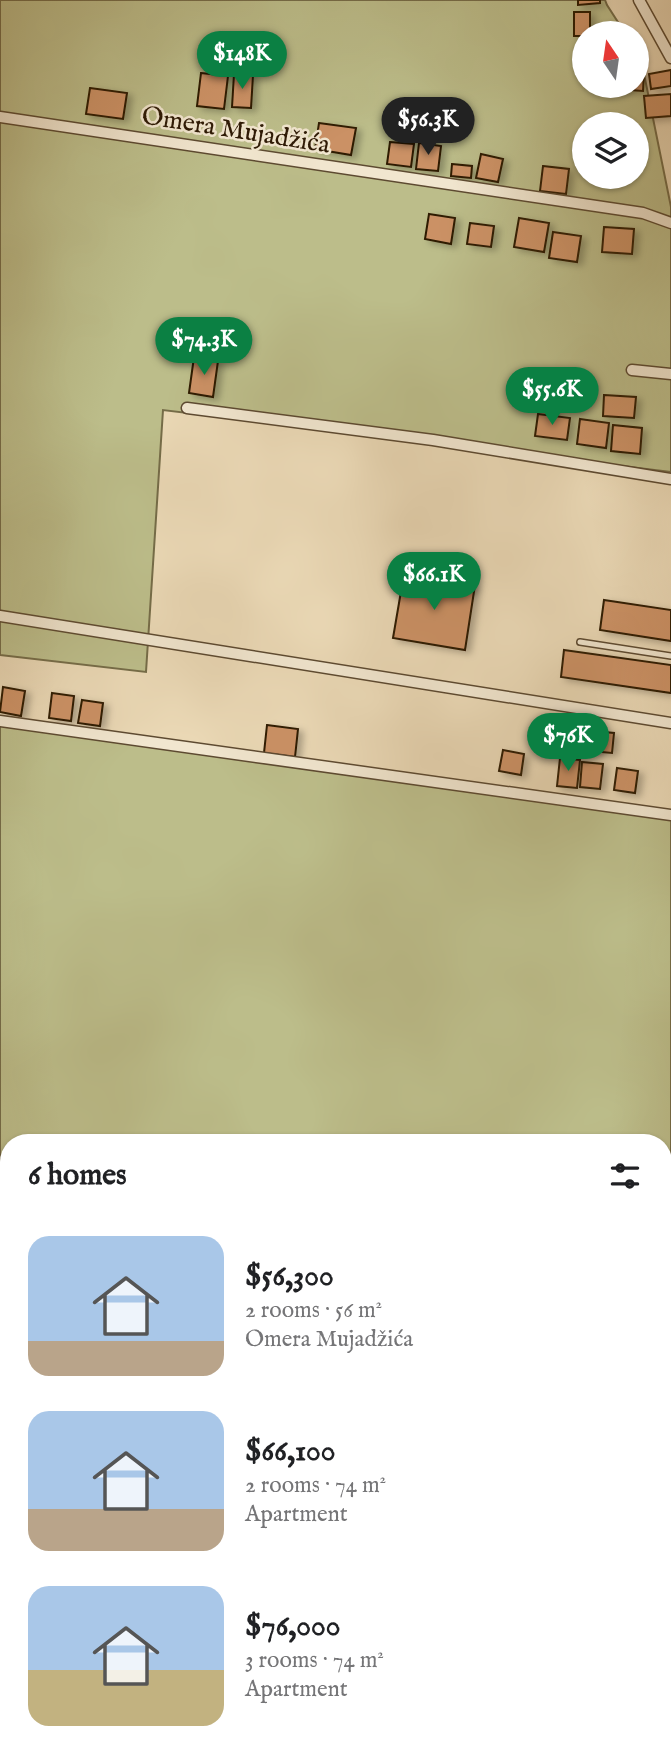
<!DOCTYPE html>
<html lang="en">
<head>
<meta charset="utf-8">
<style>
  :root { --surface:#fff; --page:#f6f6f6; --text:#202124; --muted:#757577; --accent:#0b8043 }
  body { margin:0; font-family:"IM FELL English",serif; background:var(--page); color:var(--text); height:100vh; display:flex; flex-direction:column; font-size:26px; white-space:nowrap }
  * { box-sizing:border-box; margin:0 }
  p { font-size:23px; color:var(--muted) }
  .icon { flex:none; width:38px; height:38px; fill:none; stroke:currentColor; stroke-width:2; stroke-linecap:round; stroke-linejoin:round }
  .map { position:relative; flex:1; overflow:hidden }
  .drawer { position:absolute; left:0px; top:1134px; width:672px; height:623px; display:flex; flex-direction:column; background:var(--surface); border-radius:28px 28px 0 0; box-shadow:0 2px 5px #0004 }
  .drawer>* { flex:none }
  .needle { width:46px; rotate:347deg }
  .tools { position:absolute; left:572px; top:21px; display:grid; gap:14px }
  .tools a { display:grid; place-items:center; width:77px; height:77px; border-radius:50%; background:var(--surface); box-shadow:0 2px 5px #0004; font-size:35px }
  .price { position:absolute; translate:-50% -60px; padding:0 16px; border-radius:24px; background:var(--accent); color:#fff; font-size:23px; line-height:46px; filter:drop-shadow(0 2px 4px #0008) }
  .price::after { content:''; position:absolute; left:50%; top:42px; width:21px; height:16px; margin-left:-10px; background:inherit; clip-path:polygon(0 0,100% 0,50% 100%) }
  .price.selected { background:#222; color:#fff }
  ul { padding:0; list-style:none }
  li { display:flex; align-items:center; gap:21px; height:175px; padding:0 28px }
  li span { display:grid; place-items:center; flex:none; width:196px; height:140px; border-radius:21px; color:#555 }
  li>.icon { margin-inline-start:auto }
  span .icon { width:84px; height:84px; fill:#fffc; stroke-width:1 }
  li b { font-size:30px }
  h2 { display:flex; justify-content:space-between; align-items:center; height:84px; padding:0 28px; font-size:30px }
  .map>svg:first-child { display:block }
  .green { fill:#bcbd8a; stroke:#756c48; stroke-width:2; fill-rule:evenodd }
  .building { fill:#cb9165; stroke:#2e1a05; stroke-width:2; filter:url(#shadow) }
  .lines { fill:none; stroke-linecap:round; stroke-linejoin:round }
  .service-casing { stroke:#5d4a31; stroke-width:8 }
  .minor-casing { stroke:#5d4a31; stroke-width:13 }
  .service { stroke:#f1e6cf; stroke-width:5 }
  .minor { stroke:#f1e6cf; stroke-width:10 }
  .labels { text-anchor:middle; stroke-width:5; stroke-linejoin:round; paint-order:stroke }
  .street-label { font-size:26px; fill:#2e1a05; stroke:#f1e6cf }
</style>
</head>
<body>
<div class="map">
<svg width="671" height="1757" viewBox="0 0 671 1757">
  <defs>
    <filter id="shadow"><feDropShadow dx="5" dy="3" stdDeviation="3.5" flood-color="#0004"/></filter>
  </defs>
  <rect width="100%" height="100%" fill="#ead8b5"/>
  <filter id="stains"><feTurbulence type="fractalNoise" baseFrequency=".00286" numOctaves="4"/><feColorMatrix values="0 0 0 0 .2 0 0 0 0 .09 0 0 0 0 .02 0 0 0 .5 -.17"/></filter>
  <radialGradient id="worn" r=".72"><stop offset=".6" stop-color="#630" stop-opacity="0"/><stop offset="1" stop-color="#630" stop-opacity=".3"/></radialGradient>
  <g class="green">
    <path d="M0,0H605L607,5L625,33H584V86H637V52L641,59L671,207V472L163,410L146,672L0,655ZM584,124H637V177H584Z"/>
    <polygon points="0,717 671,815 671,1662 663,1664 663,1143 9,1143 9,1361 0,1360"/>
    <rect x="238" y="1748" width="59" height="9"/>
    <polygon points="403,1748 531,1748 532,1757 404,1757"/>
  </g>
  <g class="building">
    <polygon points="578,0 600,0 600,3 578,5"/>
    <polygon points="574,12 590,12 590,33 584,33 584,36 574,36"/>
    <polygon points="671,70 671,86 651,89 649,74"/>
    <polygon points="637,72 644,72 643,91 615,89 615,86 637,86"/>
    <polygon points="201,73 228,76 224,109 197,106"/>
    <polygon points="234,74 253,75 251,108 232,107"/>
    <polygon points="90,88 127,93 123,119 86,114"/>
    <polygon points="671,94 671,116 646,118 644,96"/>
    <polygon points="319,123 356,128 351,155 315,149"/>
    <polygon points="390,142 414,144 411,167 387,164"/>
    <polygon points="419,143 441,146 438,171 416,169"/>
    <polygon points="481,154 503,159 498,182 476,178"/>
    <polygon points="452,164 472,166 471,178 451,176"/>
    <polygon points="543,166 569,169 566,194 540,191"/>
    <polygon points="429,214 455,218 451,244 425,239"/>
    <polygon points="519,218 549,223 544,252 514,247"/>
    <polygon points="470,223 494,226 491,247 467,244"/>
    <polygon points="604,227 634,229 632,254 602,252"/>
    <polygon points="553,232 581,236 577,262 549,258"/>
    <polygon points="194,357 218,361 213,397 189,393"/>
    <polygon points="604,395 636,397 634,418 603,416"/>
    <polygon points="538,414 570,418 567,440 535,436"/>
    <polygon points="580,419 609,423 606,448 577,444"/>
    <polygon points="613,425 642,428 640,454 611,451"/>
    <polygon points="404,574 475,585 465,650 393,638"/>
    <polygon points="604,600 671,610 671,641 600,630"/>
    <polygon points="564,650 671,665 671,693 561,677"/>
    <polygon points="3,687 25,691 21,716 0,712"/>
    <polygon points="52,693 74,696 71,721 49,718"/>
    <polygon points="82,700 103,703 100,726 78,723"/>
    <polygon points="267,725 298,729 295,757 264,753"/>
    <polygon points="593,731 614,733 612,753 591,751"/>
    <polygon points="503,750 524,754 521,775 499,771"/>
    <polygon points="560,758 580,760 577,788 557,786"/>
    <polygon points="582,762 603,764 600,789 580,787"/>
    <polygon points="617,768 638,771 635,793 614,790"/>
    <polygon points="21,1748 42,1748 43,1757 22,1757"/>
    <polygon points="347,1748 357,1748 358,1756 348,1757"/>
    <polygon points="378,1748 381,1757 372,1757 370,1751"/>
    <polygon points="571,1748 584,1748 585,1757 573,1757"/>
    <polygon points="602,1748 625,1748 625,1752 621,1752 621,1757 602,1756"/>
  </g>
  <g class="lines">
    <g class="service-casing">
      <polyline id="service" points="580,642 671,656"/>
    </g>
    <g class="minor-casing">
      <g id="minor">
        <polyline points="639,0 671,58"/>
        <polyline points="0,117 643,213 671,223"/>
        <polyline points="632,370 671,374"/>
        <polyline points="187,408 433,440 671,479"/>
        <polyline points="0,616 671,723"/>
        <polyline points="0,721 671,815"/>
        <polyline points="0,1619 5,1757"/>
        <polyline points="157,1748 157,1757"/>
        <polyline points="238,1748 238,1757"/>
      </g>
    </g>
    <use href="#service" class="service"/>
    <use href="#minor" class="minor"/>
  </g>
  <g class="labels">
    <g class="street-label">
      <text transform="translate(236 129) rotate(9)" y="9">Omera Mujadžića</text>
    </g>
  </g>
  <rect width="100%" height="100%" filter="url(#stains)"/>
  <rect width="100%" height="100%" fill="url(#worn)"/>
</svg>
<div class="tools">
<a><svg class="needle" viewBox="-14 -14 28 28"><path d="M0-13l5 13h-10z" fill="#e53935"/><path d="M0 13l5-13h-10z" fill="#757577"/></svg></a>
<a><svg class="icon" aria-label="layers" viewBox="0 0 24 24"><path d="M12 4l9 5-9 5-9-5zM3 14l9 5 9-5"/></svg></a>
</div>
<b class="price" style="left:242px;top:91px">$148K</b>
<b class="price selected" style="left:428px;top:157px">$56.3K</b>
<b class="price" style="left:204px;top:377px">$74.3K</b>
<b class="price" style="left:552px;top:427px">$55.6K</b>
<b class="price" style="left:434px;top:612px">$66.1K</b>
<b class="price" style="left:568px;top:773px">$76K</b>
<section class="drawer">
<h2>6 homes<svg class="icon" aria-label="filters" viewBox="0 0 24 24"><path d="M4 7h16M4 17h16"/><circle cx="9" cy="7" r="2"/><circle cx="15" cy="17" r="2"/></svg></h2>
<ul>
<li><span style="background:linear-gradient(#a9c7e8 75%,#b9a48a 0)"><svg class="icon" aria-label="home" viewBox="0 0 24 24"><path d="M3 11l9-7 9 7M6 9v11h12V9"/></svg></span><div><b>$56,300</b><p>2 rooms · 56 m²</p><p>Omera Mujadžića</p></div></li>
<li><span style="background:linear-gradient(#a9c7e8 70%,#b9a48a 0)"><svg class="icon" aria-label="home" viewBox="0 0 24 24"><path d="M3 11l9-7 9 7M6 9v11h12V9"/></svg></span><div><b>$66,100</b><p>2 rooms · 74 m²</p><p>Apartment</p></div></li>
<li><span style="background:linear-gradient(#a9c7e8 60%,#c2b280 0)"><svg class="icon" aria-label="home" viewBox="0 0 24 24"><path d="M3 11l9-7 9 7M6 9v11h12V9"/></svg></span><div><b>$76,000</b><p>3 rooms · 74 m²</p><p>Apartment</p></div></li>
</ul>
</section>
</div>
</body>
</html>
